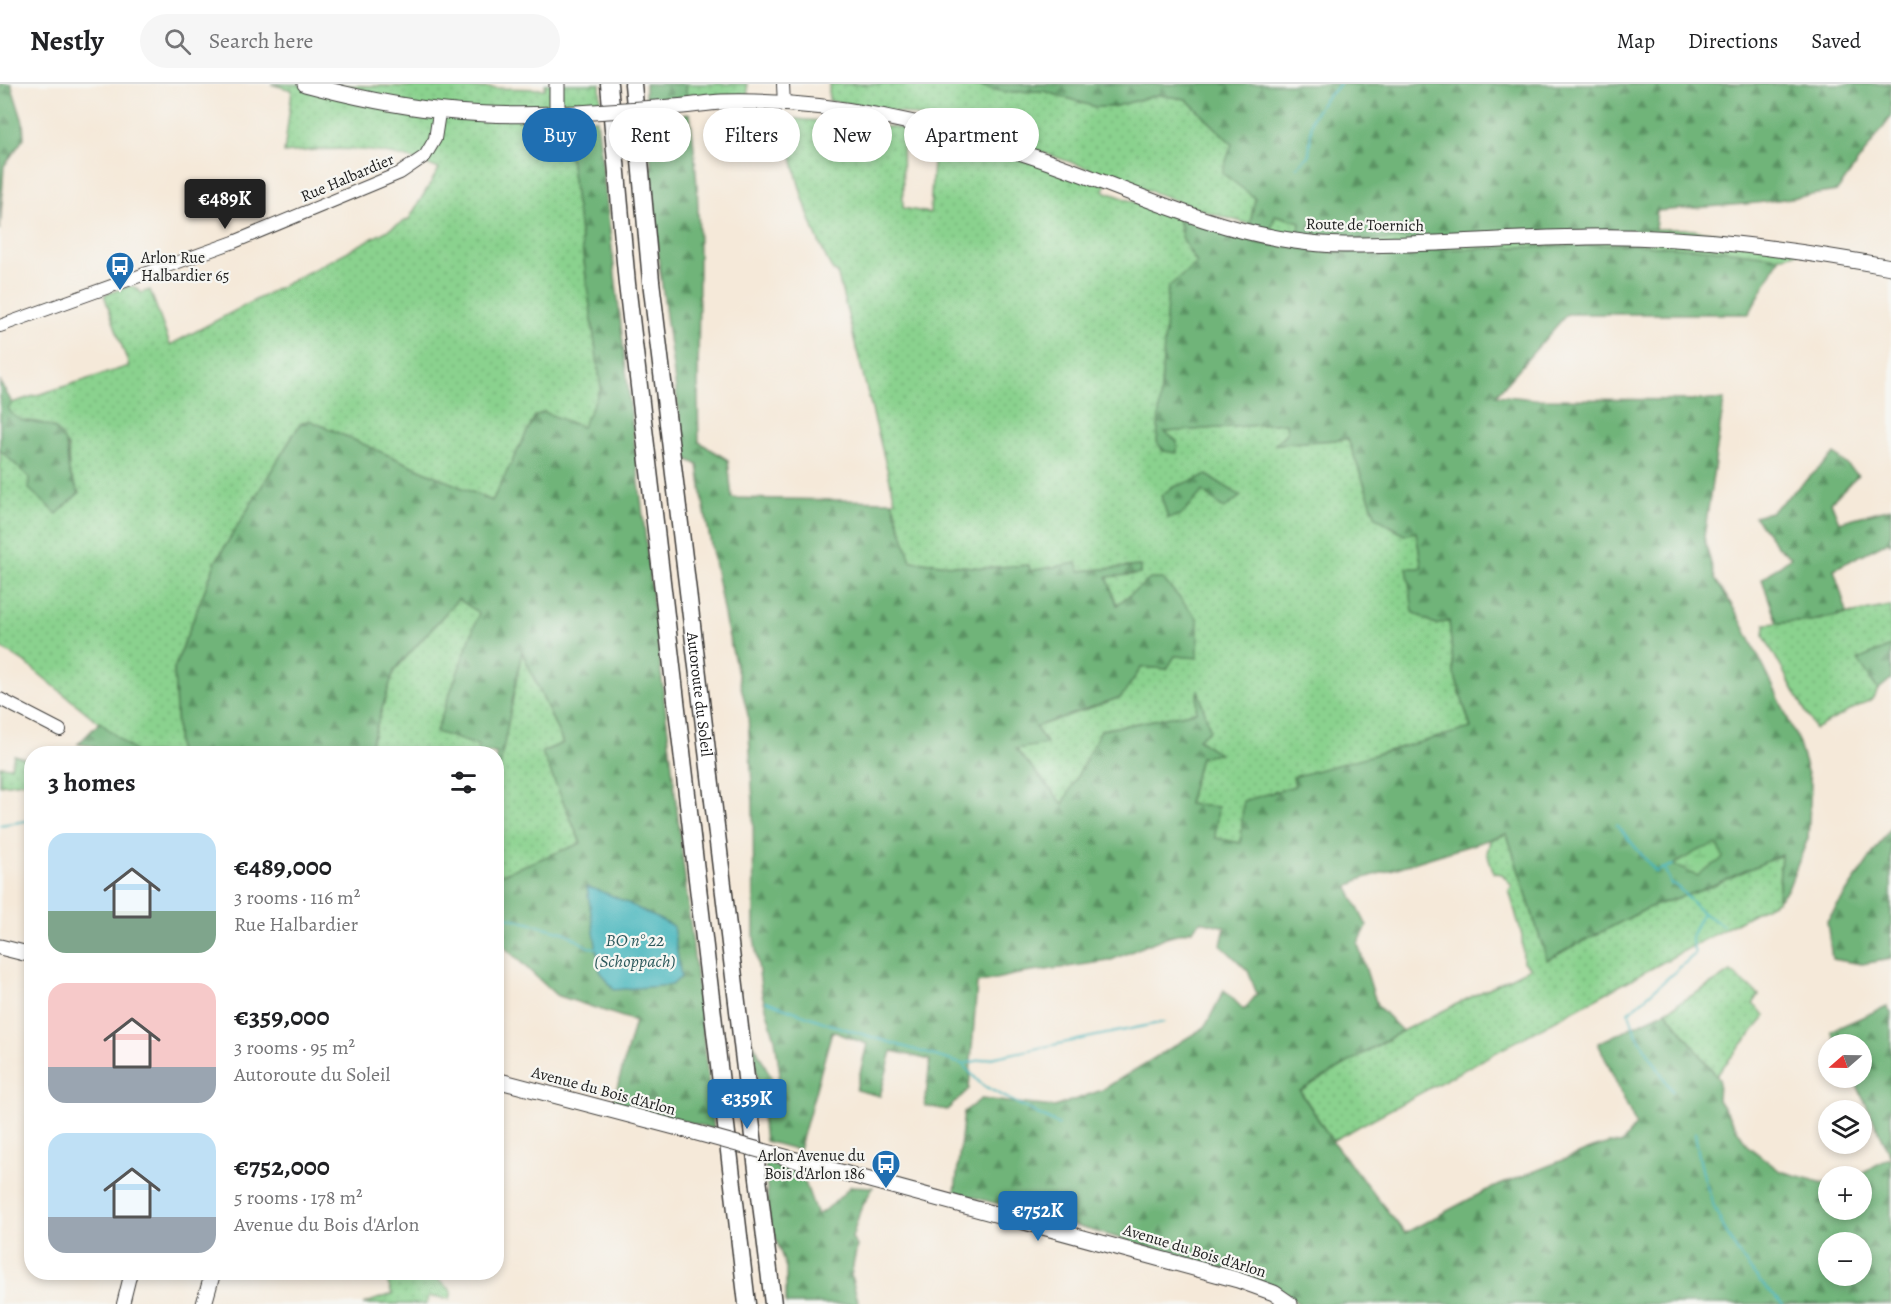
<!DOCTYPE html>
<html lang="en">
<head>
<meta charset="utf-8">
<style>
  :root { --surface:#fff; --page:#f6f6f6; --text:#202124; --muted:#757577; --line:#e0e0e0; --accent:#1f6fb2 }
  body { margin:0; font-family:Alegreya,serif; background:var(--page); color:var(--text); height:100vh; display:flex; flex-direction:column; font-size:22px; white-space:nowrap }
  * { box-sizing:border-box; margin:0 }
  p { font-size:20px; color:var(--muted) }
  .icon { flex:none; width:33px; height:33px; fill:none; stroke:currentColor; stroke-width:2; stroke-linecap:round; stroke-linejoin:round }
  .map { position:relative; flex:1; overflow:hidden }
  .panel { position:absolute; left:24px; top:662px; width:480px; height:534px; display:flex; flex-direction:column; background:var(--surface); border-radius:24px; box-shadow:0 3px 9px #0003 }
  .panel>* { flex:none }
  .guide { position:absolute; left:522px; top:24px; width:570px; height:54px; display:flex; gap:12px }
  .needle { width:39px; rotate:250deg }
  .fabs { position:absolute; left:1818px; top:950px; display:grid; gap:12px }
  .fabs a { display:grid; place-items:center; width:54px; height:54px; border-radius:50%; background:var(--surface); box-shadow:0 3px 9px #0003; font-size:30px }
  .price { position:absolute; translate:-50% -51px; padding:0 14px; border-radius:6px; background:var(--accent); color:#fff; font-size:20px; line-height:39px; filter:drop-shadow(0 2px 3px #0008) }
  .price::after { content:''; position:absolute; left:50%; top:36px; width:18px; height:14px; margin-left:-9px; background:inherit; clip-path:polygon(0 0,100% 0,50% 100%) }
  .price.on { background:#222; color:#fff }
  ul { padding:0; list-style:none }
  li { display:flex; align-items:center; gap:18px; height:150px; padding:0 24px }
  li span { display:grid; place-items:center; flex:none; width:168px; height:120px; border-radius:18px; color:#555 }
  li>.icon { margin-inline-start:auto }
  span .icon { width:72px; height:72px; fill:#fffc; stroke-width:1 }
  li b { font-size:26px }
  h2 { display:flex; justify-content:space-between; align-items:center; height:72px; padding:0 24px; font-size:26px }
  .chip { padding:0 21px; border-radius:27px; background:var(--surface); box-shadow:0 3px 9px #0003; font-size:21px; line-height:54px }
  .chip.on { background:var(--accent); color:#fff }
  header { display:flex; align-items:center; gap:36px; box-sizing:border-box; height:84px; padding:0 30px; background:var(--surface); border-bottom:2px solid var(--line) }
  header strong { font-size:28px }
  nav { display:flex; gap:33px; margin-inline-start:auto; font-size:21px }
  .search { width:420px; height:54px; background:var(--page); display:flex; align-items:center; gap:15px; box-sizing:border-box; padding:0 21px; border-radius:33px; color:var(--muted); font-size:22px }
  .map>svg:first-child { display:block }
  .green { fill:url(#green-dots); stroke:#537755; stroke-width:1.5 }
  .forest { fill:url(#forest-firs); stroke:#46684a; stroke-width:1.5; fill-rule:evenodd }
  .wetland { fill:url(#wetland-marsh); stroke:#537755; stroke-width:1.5 }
  .water { fill:#45b5bc; stroke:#30686c; stroke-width:1.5 }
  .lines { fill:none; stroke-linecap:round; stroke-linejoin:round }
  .stream { stroke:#45b5bc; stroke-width:2 }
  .minor-casing { stroke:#3d3b38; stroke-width:14 }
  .major-casing { stroke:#3d3b38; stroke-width:17 }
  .highway-casing { stroke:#3d3b38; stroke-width:19 }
  .minor { stroke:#fff; stroke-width:12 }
  .major { stroke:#fff; stroke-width:15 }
  .highway { stroke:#fff; stroke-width:16 }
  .major-bridge-casing { stroke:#3d3b38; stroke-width:17; stroke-linecap:butt }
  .major-bridge { stroke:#fff; stroke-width:15 }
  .labels { text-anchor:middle; stroke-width:4.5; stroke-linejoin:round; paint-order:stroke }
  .street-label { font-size:16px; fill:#1c1c1c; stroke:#f6f6f2 }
  .poi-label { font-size:16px; fill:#1c1c1c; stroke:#f6f6f2; text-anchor:start }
  .water-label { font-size:18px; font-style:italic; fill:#2c595c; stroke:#f6f6f2 }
</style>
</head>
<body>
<header>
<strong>Nestly</strong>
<div class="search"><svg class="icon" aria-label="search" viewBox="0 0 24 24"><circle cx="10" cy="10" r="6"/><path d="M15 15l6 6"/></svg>Search here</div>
<nav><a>Map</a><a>Directions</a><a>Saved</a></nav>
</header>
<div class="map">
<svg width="1891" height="1220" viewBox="0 0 1891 1220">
  <defs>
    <pattern id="green-dots" width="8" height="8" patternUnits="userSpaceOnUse" patternTransform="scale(1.5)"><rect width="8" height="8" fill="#8ad28e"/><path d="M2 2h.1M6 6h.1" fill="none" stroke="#76b47a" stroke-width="1.8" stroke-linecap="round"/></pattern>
    <pattern id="forest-firs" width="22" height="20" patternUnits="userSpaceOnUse" patternTransform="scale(1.5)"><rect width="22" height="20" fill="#6fb479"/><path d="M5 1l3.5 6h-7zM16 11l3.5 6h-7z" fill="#5a9262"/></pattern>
    <pattern id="wetland-marsh" width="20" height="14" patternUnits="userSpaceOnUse" patternTransform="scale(1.5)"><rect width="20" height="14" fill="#8ad28e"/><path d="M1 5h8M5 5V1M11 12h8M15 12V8" fill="none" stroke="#76b47a"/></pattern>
  </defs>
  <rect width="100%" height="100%" fill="#f6f6f2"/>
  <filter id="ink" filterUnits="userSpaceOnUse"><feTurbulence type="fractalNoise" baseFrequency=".0167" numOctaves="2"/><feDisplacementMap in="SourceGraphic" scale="12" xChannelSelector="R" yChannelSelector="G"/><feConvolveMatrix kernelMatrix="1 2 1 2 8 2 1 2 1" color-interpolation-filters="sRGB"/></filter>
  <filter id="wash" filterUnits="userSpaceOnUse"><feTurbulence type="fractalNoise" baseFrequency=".008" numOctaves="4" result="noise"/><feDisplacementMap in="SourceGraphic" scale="24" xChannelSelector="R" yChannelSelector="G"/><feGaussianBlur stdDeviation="1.35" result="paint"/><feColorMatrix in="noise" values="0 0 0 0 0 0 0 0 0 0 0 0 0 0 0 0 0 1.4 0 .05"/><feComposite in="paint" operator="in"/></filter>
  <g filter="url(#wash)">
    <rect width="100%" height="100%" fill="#f5e9d9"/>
    <g class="green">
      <path d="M271,0L545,5V0H600L601,20L577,22V37H565L601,304L582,344L544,328L535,332L492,417L309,336L300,340L216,477L174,585L178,669H136L27,580L0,563V366L29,393L79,409L69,387L68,362C61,355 50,342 41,339C26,334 18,342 8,324L12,319L129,282L104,211L129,202L135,203L141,209L150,206L170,261L409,135L439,85C389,63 337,62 284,69L292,6Z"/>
      <polygon points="685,0 747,0 748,11 687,14"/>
      <path d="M829,0H971L1005,8L1044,7L1095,23H1112L1158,11L1186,15L1232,60L1271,146L1275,131L1301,138L1299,148L1294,147L1297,153L1655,145H1684L1802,160L1799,168L1780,173L1628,160L1335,169L1289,165L1238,154L1249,140L1213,130C1087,85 963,32 829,17Z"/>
      <path d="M784,34L902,44L903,124L930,129L935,43L1106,100L1104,107L1178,134C1180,151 1187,166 1197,179L1164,348L1286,339L1287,348L1276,360L1348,355L1376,433L1416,448L1422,485L1408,484L1449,536L1454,589L1471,645L1294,693L1295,702L1244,717L1241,759L1215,754L1188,721L1200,673L1218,670L1198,654L1210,645L1198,607L1196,628L1101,646L1063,720L1015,665L1047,659L1035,643L1121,613L1142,583L1167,585L1150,496L1116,521L1107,492L1140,490L1139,482L1079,487L1077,479L1030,487L1029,481L983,484L911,477L892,417L895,416L837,188L833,187C807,139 794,88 784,34Z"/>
      <polygon points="458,515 480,529 436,647 480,662 477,669 368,669 394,587"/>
      <polygon points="1891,522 1891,562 1858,576 1878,606 1872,615 1815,645 1764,552 1765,540 1812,537"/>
      <polygon points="521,566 563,659 542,668 581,760 497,792 497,697"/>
      <polygon points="14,671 31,676 31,697 0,701 0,682 11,683"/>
      <polygon points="1507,750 1547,876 1650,823 1702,806 1781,771 1778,816 1332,1057 1300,1006 1402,947 1530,884 1523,878 1522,852 1509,806 1512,802 1502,790 1494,789 1487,769 1490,756"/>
      <polygon points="1731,888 1759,911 1753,920 1766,932 1716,991 1666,927"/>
      <polygon points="384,1188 430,1188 452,1207 450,1215 429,1212 427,1220 363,1220 392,1210"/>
    </g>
    <g class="forest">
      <polygon points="0,0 11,0 23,38 24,54 4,82 0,146"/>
      <polygon points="645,0 685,0 687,14 645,16"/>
      <polygon points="971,0 1891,0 1891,33 1837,107 1757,119 1657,127 1655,145 1369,156 1297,153 1293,147 1299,148 1300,138 1275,131 1271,146 1250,140 1255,114 1222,89 1232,60 1186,15 1158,11 1112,23 1095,23 1044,7 1005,8"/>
      <path d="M690,30C706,142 695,246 699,358L728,376L732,414L892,417L911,477L983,484L1029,481L1030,487L1077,479L1080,487L1140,482V490L1107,493L1117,521L1150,495H1163L1198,535V574L1175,572L1167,585L1142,583L1121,613L1035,643L1047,660L1016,665L1063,720L1101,646L1196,628L1198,605L1210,646L1198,655L1219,670L1200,673L1188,720L1218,723L1215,754L1241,759L1243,717L1295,702L1293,693L1471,644L1454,589L1449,537L1436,541L1413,528L1407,484H1422L1416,448L1404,451L1376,433L1348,355L1275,360L1287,348L1286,339L1165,348L1177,357V369L1163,367L1157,358L1168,203L1197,179L1183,156L1178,134L1258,159L1335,169L1628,160L1722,166L1780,173L1749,230H1567L1496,311L1534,315L1724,316L1704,453L1715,495L1738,531L1775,606L1798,657L1811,700L1808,754L1788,805L1778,816L1781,771L1702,806L1650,823L1547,876L1507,750L1358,796L1348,804L1367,842L1358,860L1377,921L1402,947L1300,1007L1332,1057L1405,1149L1485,1107L1593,1064L1609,1059L1621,1060L1636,1041L1598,959L1666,927L1719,995L1718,1016L1748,1062L1780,1087L1828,1100V1125H1862V1092H1856L1891,1073L1853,993H1862V960H1837L1831,947L1887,922L1891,929V1220H1299L1277,1203L1200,1177L955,1108L964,1028L981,1015L1054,1023L1102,1006L1205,943L1224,906L1244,926L1257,910L1248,887L1221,861L1225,843L1201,837L1192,846L1166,853L1109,877L1018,890L977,899L969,1005L947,1026L925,1022L930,976L892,967L880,1012L856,1006L867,960L832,947L799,1066L765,1057L753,958L775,1001L780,990L775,955L762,910L754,853L753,719L748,631L726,541L703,418L698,381L685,374L659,179L647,34ZM1828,1158H1862V1191H1828Z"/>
      <polygon points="597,35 714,1045 613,1019 635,937 556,911 497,856 497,836 503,839 507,831 497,814 497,792 581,759 542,668 563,659 522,567 497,697 496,669 477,669 479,662 436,648 479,529 458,515 394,587 368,669 178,669 174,585 216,477 300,340 309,336 492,417 535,332 544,328 582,343 601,304 565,36"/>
      <path d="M0,297L12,319L8,324C21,347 43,332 57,347C72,363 65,369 69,387C71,395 76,402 79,409L57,430L29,405V393L0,366Z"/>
      <polygon points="1835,370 1858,391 1831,418 1839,438 1891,424 1891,460 1887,458 1834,485 1847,529 1812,537 1777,539 1762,495 1791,473 1778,463 1754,432 1771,428"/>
      <polygon points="1207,391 1241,412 1224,425 1203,407 1181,431 1168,434 1161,412 1171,404"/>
      <polygon points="1891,562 1891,595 1878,606 1858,576"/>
      <polygon points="100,638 136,669 104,669 92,662 78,660"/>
      <polygon points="1891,743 1891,875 1862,880 1832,875 1827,837"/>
      <polygon points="765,1078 802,1090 817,1131 833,1120 851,1102 873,1103 860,1127 852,1154 857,1162 851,1192 859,1220 786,1220 786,1184 769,1135"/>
    </g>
    <path class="wetland" d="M1716,760L1719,763L1723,773C1716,783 1704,782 1698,792L1673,781L1697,767Z"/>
    <path class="water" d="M587,803C618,811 644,829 673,842L681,893L672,901L614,906L600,887Z"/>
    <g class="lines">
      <g class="stream">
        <polyline points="1297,83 1309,71 1312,34 1323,17 1340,0"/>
        <polyline points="0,741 32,736"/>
        <polyline points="1617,741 1656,788 1664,784 1671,800 1676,801 1702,829 1691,853 1695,870 1629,928 1635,948 1672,1007"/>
        <polyline points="1665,784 1673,781"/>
        <polyline points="1702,829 1723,841"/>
        <polyline points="496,830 566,849 588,863 599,864"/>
        <polyline points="766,917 832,941 962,980 982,1001 1059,1041"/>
        <polyline points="962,980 1164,938"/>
        <path d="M1695,1048C1703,1113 1733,1178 1783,1220"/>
      </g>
    </g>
  </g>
  <g filter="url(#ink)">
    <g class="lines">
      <g class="minor-casing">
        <g id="minor">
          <polyline points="783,0 784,21"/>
          <polyline points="0,242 234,158 400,89 425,72 435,55 439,29"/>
          <polyline points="0,615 60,646"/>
          <polyline points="123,1220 131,1188"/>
        </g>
      </g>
      <g class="major-casing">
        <g id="major">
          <path d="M305,0C402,26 476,35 577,29"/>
          <path d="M672,23C689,22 706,19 722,18C824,15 932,39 1028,71C1117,100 1202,144 1295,157C1332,163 1369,161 1407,160C1467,158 1527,154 1587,153C1689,151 1791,165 1891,183"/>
          <polyline points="557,30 557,0"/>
          <polyline points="0,863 32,871"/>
          <polyline points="496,996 690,1047"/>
          <polyline points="796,1076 1238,1196 1274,1209 1290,1220"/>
          <polyline points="204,1220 213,1188"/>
        </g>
      </g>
      <g class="highway-casing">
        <g id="highway">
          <polyline points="609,0 627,200 747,1220"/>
          <path id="s1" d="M633,0L651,197L773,1220"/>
        </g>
      </g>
      <use href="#minor" class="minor"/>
      <use href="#major" class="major"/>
      <use href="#highway" class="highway"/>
      <g class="major-bridge-casing">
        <g id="major-bridge">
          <polyline points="577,29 672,23"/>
          <polyline points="690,1047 796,1076"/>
        </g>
      </g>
      <use href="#major-bridge" class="major-bridge"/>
    </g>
  </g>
  <defs>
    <g id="bus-pin" transform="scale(1.5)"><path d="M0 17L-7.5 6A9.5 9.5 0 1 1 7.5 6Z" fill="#1f6fb2" stroke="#f6f6f2"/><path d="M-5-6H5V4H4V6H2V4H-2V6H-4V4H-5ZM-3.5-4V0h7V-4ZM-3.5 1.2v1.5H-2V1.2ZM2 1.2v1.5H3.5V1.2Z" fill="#fff"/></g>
  </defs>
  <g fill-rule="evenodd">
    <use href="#bus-pin" x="120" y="182"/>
    <use href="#bus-pin" x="886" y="1080"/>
  </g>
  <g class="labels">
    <g class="street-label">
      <text transform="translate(347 93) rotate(-23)" y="6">Rue Halbardier</text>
      <text transform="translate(1365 140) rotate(1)" y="6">Route de Toernich</text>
      <text dy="6" stroke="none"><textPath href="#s1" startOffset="614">Autoroute du Soleil</textPath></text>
      <text transform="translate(604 1006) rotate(15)" y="6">Avenue du Bois d'Arlon</text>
      <text transform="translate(1195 1166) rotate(17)" y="6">Avenue du Bois d'Arlon</text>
    </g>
    <g class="poi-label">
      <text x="141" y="179">Arlon Rue<tspan x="141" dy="18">Halbardier 65</tspan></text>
      <text x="865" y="1077" text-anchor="end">Arlon Avenue du<tspan x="865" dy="18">Bois d'Arlon 186</tspan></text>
    </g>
    <g class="water-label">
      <text x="635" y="862">BO n° 22<tspan x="635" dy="21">(Schoppach)</tspan></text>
    </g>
  </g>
</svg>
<div class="fabs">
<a><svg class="needle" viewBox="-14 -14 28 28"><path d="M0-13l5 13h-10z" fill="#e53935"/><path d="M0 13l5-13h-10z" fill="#757577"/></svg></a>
<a><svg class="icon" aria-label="layers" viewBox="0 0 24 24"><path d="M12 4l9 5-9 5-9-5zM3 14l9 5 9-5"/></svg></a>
<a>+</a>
<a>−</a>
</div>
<b class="price on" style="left:225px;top:146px">€489K</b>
<b class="price" style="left:747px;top:1046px">€359K</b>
<b class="price" style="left:1038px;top:1158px">€752K</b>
<div class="guide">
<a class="chip on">Buy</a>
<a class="chip">Rent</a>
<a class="chip">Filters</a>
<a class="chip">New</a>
<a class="chip">Apartment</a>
</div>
<section class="panel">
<h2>3 homes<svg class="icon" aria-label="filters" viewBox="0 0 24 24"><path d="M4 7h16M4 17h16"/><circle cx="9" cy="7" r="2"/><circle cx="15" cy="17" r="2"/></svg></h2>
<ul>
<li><span style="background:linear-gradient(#bfe0f5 65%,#7fa58c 0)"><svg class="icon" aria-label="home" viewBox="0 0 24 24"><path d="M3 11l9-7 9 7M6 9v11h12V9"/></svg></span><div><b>€489,000</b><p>3 rooms · 116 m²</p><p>Rue Halbardier</p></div></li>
<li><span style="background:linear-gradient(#f6c9c9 70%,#9aa5b1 0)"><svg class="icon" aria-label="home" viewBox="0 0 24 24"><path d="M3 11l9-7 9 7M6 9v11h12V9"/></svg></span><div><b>€359,000</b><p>3 rooms · 95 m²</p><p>Autoroute du Soleil</p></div></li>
<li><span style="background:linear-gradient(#bfe0f5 70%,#9aa5b1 0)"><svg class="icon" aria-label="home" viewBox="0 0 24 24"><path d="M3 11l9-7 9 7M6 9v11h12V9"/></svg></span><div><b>€752,000</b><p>5 rooms · 178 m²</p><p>Avenue du Bois d'Arlon</p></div></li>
</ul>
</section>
</div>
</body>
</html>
